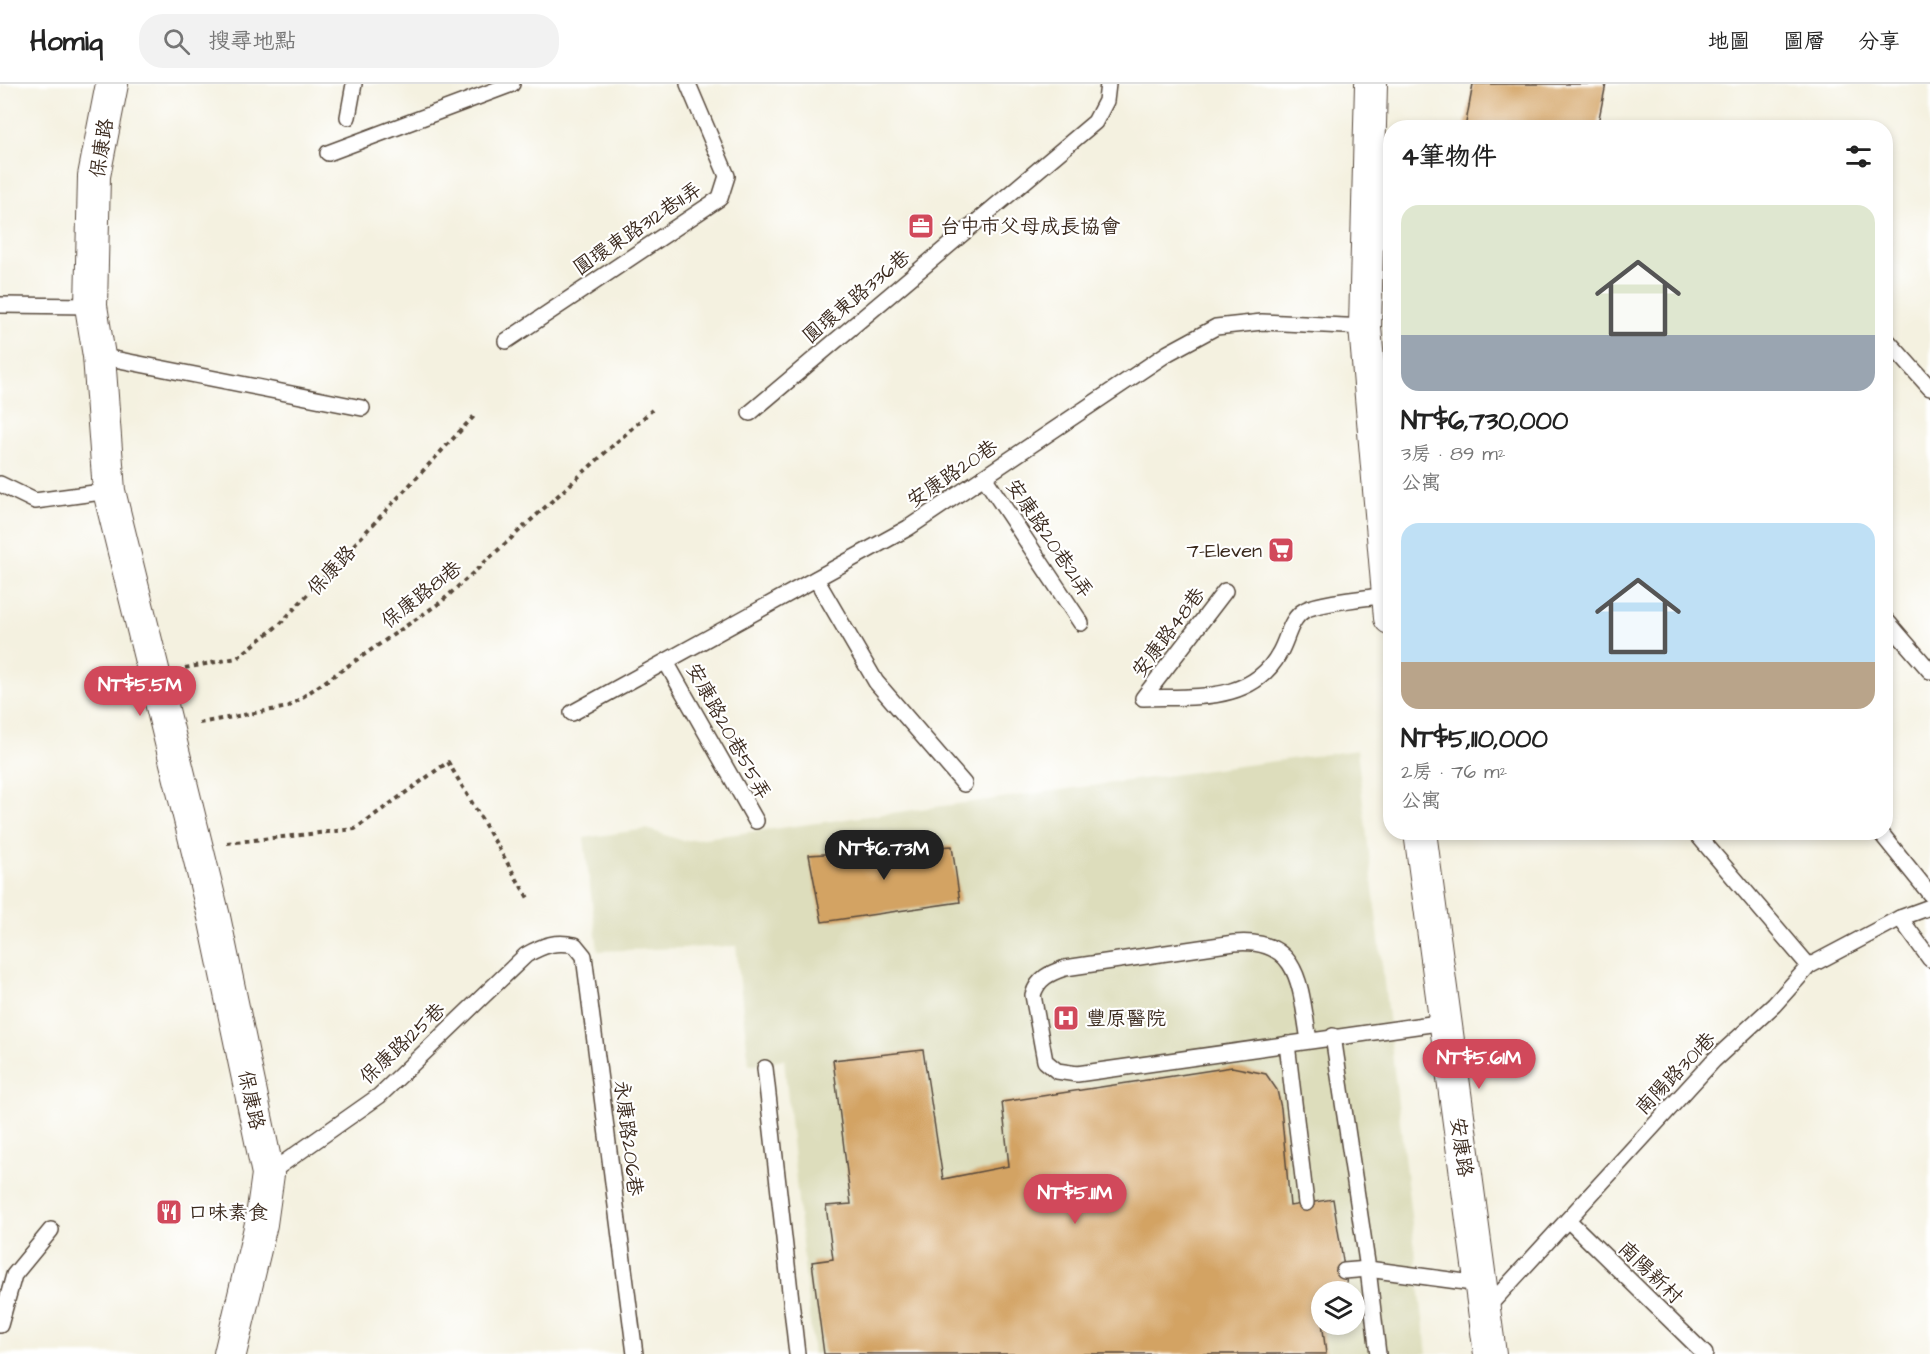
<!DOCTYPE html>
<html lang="zh-TW">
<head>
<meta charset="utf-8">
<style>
  :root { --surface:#fff; --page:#f2f2f2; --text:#222; --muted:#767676; --line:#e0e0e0; --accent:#d1495b }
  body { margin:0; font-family:"Architects Daughter","LXGW WenKai TC",sans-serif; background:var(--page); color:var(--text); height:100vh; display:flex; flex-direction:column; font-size:22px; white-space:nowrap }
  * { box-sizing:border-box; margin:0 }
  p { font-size:20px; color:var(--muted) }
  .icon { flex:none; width:33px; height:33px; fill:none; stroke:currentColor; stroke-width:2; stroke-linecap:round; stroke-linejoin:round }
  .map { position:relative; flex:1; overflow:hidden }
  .details { position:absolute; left:1383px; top:36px; width:510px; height:720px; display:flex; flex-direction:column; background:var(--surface); border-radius:24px; box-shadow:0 3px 9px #0003 }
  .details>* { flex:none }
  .buttons { position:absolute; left:1311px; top:1197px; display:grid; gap:12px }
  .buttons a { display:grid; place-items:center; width:54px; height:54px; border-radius:50%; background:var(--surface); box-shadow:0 3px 9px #0003; font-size:30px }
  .price { position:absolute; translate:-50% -51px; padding:0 14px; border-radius:21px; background:var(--accent); color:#fff; font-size:20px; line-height:39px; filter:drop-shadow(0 2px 3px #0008) }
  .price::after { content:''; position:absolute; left:50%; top:36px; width:18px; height:14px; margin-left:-9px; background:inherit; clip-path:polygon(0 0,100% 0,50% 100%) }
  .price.on { background:#222; color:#fff }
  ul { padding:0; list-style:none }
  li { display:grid; align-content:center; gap:12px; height:318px; padding:0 18px }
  li span { display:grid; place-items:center; height:186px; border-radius:18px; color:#555 }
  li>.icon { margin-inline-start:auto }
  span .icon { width:108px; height:108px; fill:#fffc; stroke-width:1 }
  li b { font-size:26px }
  h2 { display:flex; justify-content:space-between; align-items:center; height:72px; padding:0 18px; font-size:26px }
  header { display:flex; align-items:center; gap:36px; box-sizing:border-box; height:84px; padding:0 30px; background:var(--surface); border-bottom:2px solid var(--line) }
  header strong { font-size:28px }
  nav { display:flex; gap:33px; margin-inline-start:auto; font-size:21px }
  .search { width:420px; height:54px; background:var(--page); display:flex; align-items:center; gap:15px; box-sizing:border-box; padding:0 21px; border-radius:24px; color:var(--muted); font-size:22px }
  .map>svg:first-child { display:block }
  .built { fill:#ddddbc; fill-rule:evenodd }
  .building { fill:#d3a363 }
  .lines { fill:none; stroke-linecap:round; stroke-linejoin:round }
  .lane-casing { stroke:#57483b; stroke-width:18 }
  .street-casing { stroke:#57483b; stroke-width:34 }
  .path { stroke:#57483b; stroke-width:4; stroke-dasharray:4.5 4.5; stroke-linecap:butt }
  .lane { stroke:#fff; stroke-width:15 }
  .street { stroke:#fff; stroke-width:32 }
  .labels { text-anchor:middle; stroke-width:4.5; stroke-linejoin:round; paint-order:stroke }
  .street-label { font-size:20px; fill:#3b2a1e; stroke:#fff }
  .poi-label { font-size:20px; fill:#3b2a1e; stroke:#fff; text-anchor:start }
</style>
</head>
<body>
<header>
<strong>Homiq</strong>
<div class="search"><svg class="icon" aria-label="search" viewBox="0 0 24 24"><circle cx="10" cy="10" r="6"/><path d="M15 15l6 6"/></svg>搜尋地點</div>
<nav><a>地圖</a><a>圖層</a><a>分享</a></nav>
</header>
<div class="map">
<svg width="1930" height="1270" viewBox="0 0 1930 1270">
  <rect width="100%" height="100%" fill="#fff"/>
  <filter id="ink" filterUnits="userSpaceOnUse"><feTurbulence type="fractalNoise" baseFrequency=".0167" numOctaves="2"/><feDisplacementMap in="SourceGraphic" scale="12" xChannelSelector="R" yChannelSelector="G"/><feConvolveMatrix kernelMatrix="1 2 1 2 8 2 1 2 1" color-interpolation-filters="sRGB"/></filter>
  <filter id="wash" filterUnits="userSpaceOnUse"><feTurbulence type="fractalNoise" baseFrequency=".008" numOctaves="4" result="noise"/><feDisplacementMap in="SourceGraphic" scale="24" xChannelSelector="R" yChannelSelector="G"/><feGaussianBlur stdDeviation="1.35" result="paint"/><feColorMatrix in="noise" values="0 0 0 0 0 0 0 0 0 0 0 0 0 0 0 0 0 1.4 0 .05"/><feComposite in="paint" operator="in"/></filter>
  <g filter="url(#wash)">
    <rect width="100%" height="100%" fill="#f4f1e0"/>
    <path class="built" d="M1357,666L1427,1270H813L784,975L749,981L736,862L598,867L584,754L647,745L683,757ZM1322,1208H1354V1240H1322Z"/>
    <g id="blocks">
      <g class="building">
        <polygon points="1473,0 1606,0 1597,44 1465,44"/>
        <polygon points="952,762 960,818 822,838 809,771"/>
        <polygon points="923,966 943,1095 1009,1082 1002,1018 1232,983 1266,990 1277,1006 1281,1024 1290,1122 1333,1115 1348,1208 1322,1208 1322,1213 1319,1213 1326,1270 824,1270 812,1178 833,1175 826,1122 851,1120 833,976"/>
      </g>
    </g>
  </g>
  <g filter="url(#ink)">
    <use href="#blocks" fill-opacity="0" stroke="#57483b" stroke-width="1.5"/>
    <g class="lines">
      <g class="lane-casing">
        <g id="lane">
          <polyline points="348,33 354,0"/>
          <polyline points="328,69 512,0"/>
          <polyline points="0,221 91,222"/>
          <polyline points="1886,255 1930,304"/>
          <polyline points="506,257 720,114 727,92 688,0"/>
          <polyline points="99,272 362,324"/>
          <polyline points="750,329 1095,38 1106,17 1108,0"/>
          <polyline points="984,393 1081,539"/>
          <polyline points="0,400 35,417 109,407"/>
          <polyline points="816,495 876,598 964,700"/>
          <path d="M1225,507L1143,614C1193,612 1253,620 1280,568C1288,554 1290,534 1305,526C1321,518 1368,514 1387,511"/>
          <polyline points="1886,536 1930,587"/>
          <polyline points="666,578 756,737"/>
          <polyline points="572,629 908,444 1168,269 1216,243 1262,238 1365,243"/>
          <polyline points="1695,748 1809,882"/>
          <polyline points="1880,748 1930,810"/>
          <polyline points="1900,834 1930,875"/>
          <polyline points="1333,952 1368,1185 1378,1270"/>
          <path d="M1309,956C1300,906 1302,853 1234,859L1065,884C1050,889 1038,894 1033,911L1045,977L1057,987L1077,990L1445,938"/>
          <polyline points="1287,960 1306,1119"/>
          <polyline points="765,984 797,1270"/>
          <path d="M268,1090L379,1012L526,871C544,861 555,857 575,861L584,872L635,1270"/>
          <polyline points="1568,1136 1705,1270"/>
          <polyline points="1344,1187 1368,1185 1480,1200"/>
          <polyline points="1484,1227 1714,976 1774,921 1809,882 1900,834 1930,823"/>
          <polyline points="0,1241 14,1191 51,1146"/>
        </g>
      </g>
      <g class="street-casing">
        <g id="street">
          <polyline points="112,0 94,92 91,222 99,272 109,407 214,833 268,1090 261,1140 230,1270"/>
          <polyline points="1371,0 1365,243 1390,534"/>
          <polyline points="1420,748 1490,1270"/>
        </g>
      </g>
      <g class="path">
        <polyline points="185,584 237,574 281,539 476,330"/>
        <polyline points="199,639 288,623 441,518 652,326"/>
        <polyline points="227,759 355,745 448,678 528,814"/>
      </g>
      <use href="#lane" class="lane"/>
      <use href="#street" class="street"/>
    </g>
  </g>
  <defs>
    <g id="office-square" transform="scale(1.35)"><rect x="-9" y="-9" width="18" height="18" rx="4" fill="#d1495b" stroke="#fff"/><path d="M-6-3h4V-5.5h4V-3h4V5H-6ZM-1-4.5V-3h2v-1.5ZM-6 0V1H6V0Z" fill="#fff"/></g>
    <g id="supermarket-square" transform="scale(1.35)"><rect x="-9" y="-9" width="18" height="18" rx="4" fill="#d1495b" stroke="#fff"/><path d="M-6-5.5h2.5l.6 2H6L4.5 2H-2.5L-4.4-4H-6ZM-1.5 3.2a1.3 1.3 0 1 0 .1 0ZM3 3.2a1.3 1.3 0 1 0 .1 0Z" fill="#fff"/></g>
    <g id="hospital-square" transform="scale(1.35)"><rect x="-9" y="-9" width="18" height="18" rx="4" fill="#d1495b" stroke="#fff"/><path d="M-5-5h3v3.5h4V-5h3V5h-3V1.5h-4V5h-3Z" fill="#fff"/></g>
    <g id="restaurant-square" transform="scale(1.35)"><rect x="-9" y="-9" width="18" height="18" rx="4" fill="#d1495b" stroke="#fff"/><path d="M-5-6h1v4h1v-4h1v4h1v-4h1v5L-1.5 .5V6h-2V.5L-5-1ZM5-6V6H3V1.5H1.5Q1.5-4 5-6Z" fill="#fff"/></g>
  </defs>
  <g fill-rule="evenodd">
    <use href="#office-square" x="921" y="142"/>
    <use href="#supermarket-square" x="1281" y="466"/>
    <use href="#hospital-square" x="1066" y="934"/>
    <use href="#restaurant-square" x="169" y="1128"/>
  </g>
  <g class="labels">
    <g class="street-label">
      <text transform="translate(101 64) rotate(-81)" y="7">保康路</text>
      <text transform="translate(637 144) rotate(-34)" y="7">圓環東路312巷11弄</text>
      <text transform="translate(856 212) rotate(-40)" y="7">圓環東路336巷</text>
      <text transform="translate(952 389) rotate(-34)" y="7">安康路20巷</text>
      <text transform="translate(1050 454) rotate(56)" y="7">安康路20巷21弄</text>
      <text transform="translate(331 486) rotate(-47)" y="7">保康路</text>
      <text transform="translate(421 510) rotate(-38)" y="7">保康路81巷</text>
      <text transform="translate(1168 548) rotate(-53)" y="7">安康路48巷</text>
      <text transform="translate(729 647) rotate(61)" y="7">安康路20巷55弄</text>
      <text transform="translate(402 959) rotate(-43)" y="7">保康路125巷</text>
      <text transform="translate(1675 989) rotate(-46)" y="7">南陽路301巷</text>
      <text transform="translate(252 1016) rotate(78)" y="7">保康路</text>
      <text transform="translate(629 1054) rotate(83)" y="7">永康路206巷</text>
      <text transform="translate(1462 1063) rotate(82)" y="7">安康路</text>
      <text transform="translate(1651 1188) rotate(44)" y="7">南陽新村</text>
    </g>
    <g class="poi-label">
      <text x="940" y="149">台中市父母成長協會</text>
      <text x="1262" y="473" text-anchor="end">7-Eleven</text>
      <text x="1086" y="941">豐原醫院</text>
      <text x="188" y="1135">口味素食</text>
    </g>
  </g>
</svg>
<div class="buttons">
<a><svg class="icon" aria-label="layers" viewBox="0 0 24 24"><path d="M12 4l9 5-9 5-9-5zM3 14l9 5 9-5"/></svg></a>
</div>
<b class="price" style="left:140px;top:633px">NT$5.5M</b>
<b class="price on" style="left:884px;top:797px">NT$6.73M</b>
<b class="price" style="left:1479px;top:1006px">NT$5.61M</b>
<b class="price" style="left:1075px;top:1141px">NT$5.11M</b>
<section class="details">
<h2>4筆物件<svg class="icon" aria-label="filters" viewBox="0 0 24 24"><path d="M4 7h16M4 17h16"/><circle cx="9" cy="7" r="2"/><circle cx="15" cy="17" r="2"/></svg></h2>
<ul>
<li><span style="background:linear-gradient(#dfe7d0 70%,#9aa5b1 0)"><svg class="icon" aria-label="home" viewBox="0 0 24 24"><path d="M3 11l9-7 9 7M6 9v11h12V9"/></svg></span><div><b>NT$6,730,000</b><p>3房 · 89 m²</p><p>公寓</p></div></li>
<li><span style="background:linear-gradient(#bfe0f5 75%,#b9a48a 0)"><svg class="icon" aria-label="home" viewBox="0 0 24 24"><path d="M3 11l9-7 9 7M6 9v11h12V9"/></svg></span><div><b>NT$5,110,000</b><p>2房 · 76 m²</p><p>公寓</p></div></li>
</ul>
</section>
</div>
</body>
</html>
